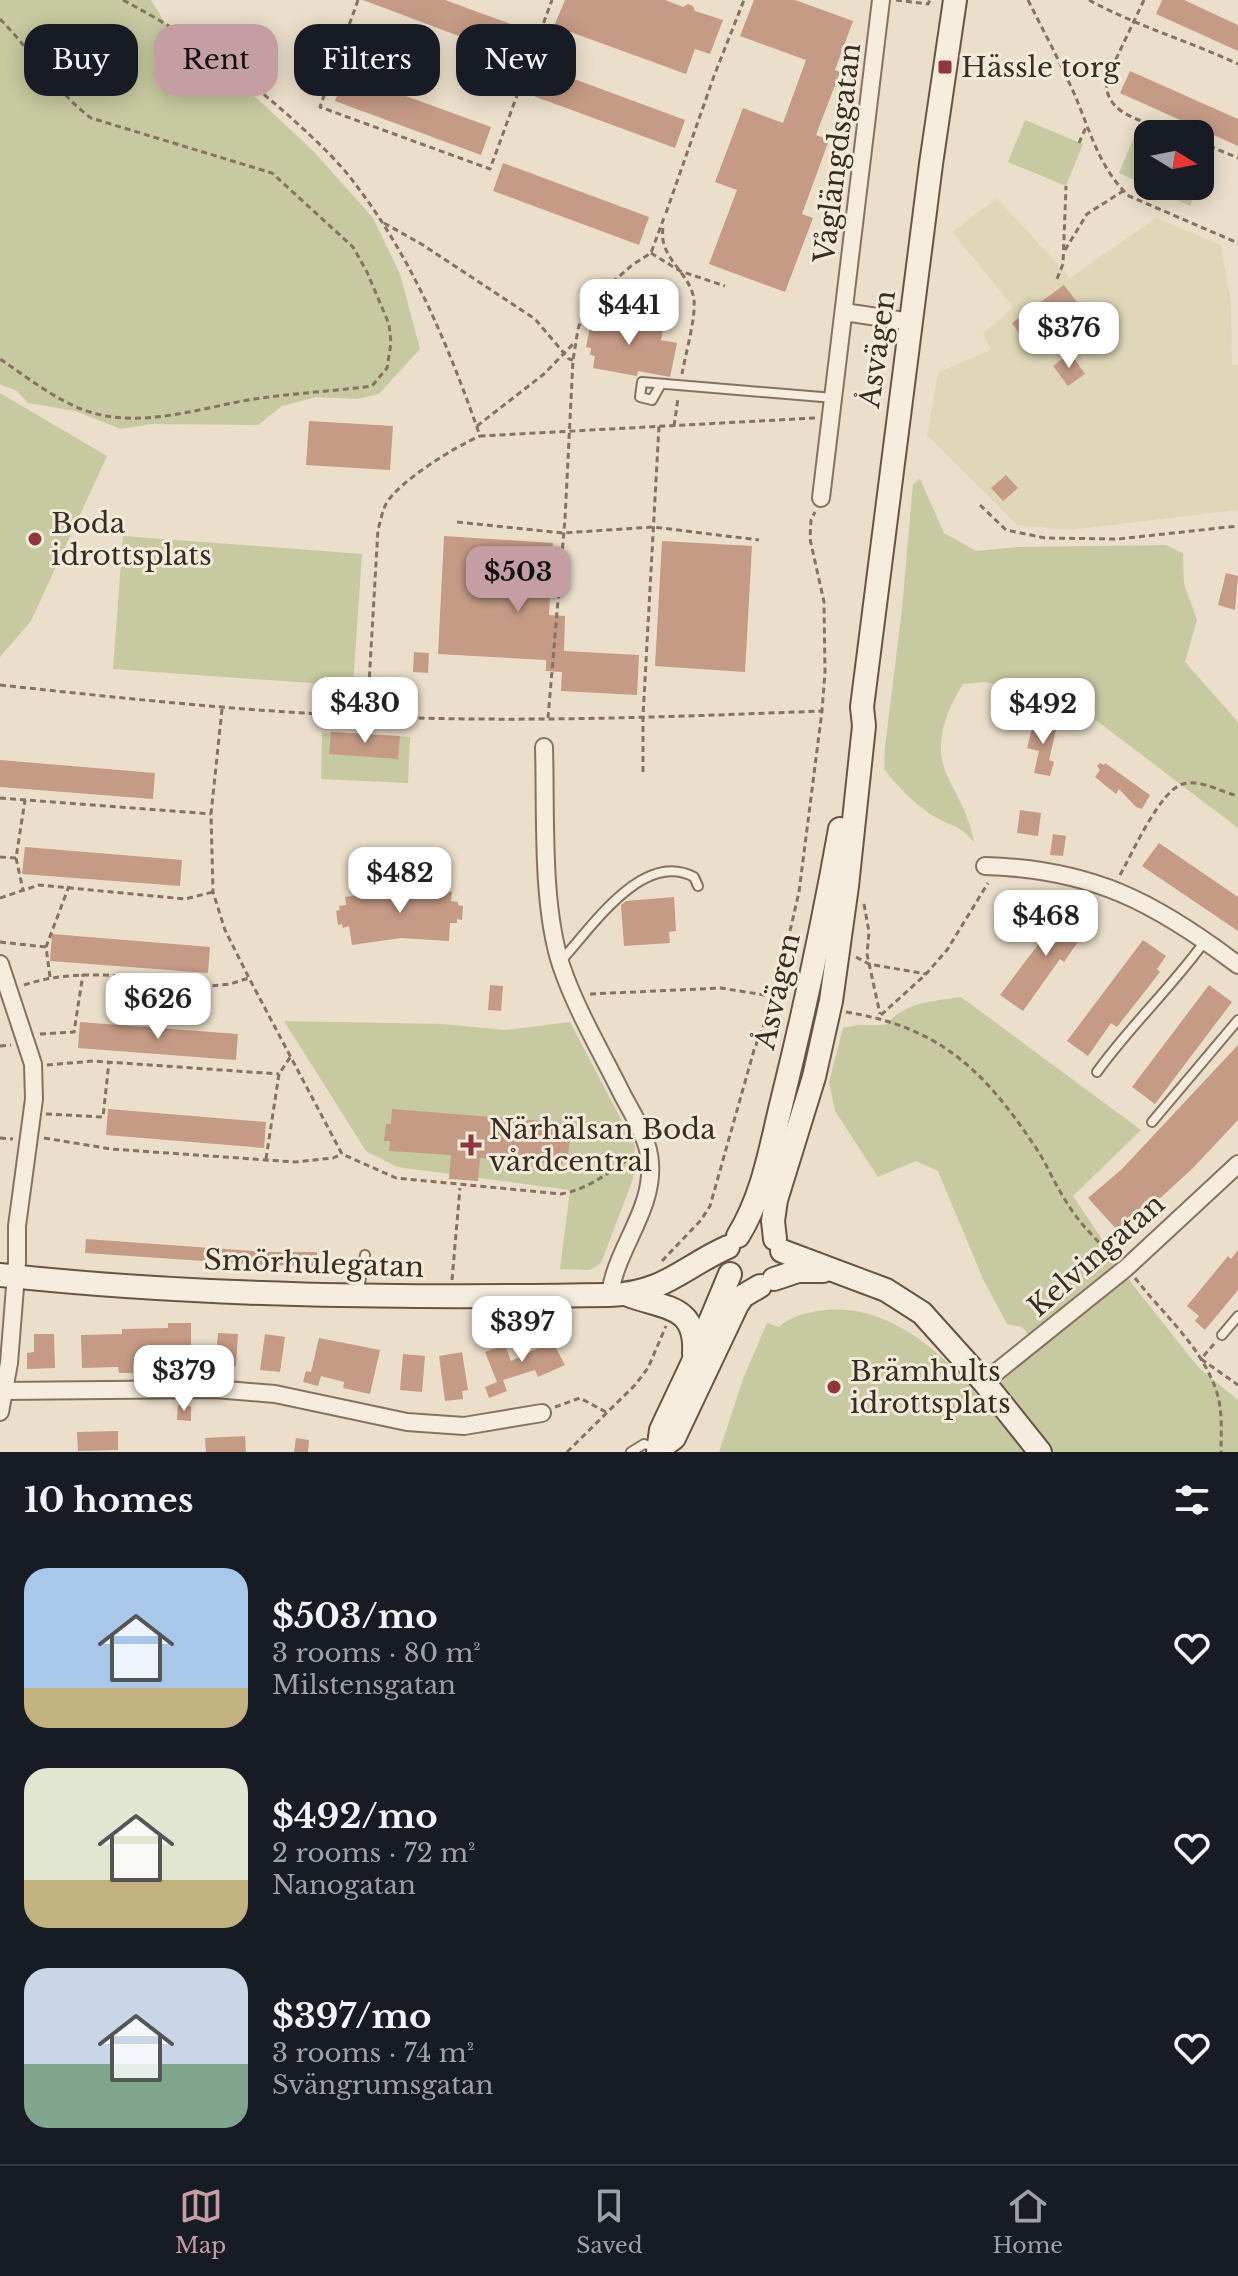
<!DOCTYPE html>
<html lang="en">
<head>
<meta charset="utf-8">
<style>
  :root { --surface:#171b24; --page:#242831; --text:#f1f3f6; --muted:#9ea1a6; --line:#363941; --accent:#c59ea3 }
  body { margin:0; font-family:"Libre Baskerville",serif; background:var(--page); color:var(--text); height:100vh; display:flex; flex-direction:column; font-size:30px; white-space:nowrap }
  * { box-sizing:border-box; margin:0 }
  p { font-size:26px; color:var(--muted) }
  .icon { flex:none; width:44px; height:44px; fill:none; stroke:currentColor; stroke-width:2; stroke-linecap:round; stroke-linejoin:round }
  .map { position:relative; height:1452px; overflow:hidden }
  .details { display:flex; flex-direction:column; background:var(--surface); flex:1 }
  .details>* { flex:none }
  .hud { position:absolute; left:24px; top:24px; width:800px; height:72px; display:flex; gap:16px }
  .needle { width:52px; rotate:100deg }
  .controls { position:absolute; left:1134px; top:120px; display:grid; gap:16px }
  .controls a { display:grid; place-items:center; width:80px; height:80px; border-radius:16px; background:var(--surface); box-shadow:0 4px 20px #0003; font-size:40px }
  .price { position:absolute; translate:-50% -68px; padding:0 18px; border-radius:16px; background:#fff; color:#222; font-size:26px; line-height:52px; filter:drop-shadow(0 2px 4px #0008) }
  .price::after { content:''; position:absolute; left:50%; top:48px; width:24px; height:18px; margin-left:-12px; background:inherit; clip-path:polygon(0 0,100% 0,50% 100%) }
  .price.selected { background:var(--accent); color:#111 }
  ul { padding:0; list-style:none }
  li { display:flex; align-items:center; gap:24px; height:200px; padding:0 24px }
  li span { display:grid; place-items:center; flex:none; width:224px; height:160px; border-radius:24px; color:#555 }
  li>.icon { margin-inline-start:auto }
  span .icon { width:96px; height:96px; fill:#fffc; stroke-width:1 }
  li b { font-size:34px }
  h2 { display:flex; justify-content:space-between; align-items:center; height:96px; padding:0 24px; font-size:34px }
  .tag { padding:0 28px; border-radius:24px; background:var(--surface); box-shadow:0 4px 20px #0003; font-size:28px; line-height:72px }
  .tag.selected { background:var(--accent); color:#111 }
  .menu { display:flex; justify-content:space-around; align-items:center; height:112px; border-top:2px solid var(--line); background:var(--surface); font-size:22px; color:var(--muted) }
  .menu a { display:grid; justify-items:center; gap:4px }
  .menu .selected { color:var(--accent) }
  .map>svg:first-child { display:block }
  .farmland { fill:#e0d7b9 }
  .green { fill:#c7c9a0 }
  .building { fill:#c59b85 }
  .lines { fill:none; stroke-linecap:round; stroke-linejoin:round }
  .lane-casing { stroke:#877261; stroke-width:12 }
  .street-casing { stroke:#877261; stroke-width:20 }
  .secondary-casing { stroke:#695444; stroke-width:26 }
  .path { stroke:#877261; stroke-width:3; stroke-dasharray:6 4; stroke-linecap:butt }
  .lane { stroke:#f6edde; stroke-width:8 }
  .street { stroke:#f6edde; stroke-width:16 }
  .secondary { stroke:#f6edde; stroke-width:22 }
  .poi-dot { fill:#90373e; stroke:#f3eada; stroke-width:3 }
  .labels { text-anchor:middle; stroke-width:6; stroke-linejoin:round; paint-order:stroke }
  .poi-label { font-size:28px; fill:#392c23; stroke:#f3eada; text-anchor:start }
  .street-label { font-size:28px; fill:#392c23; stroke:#f3eada }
</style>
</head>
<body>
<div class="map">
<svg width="1238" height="1452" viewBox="0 0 1238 1452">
  <rect width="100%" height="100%" fill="#ebdfcb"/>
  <polygon class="farmland" points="997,198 1070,278 1156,218 1221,245 1231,302 1232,365 1238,364 1238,510 1069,530 1017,525 927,435 938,372 991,350 983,334 1013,307 952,232"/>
  <g class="green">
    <polygon points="0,0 151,0 170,31 238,81 292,131 316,154 373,218 400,274 420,349 379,394 357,399 316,397 282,406 258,425 152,424 121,429 75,411 28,403 17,391 0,384"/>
    <polygon points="1025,120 1083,144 1066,186 1008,162"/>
    <polygon points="1134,137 1148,143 1148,186 1199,186 1190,206 1119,173"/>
    <polygon points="0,393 107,456 31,621 0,657"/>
    <path d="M920,479L944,533L976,551L1018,547L1166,545L1183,553L1184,584L1197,620L1185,662L1238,722V828L1084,711L1016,687L983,682L963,684C947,709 933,743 946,773C958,800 968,811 974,842C958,824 956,828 937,818C916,806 898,787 884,769L885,747L902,609L913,484Z"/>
    <polygon points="123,536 362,554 353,686 113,669"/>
    <polygon points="322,733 410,737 408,783 321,779"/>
    <path d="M961,997L1141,1130L1073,1196L1132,1284L1199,1368L1238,1400V1452H719L743,1379L767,1323L779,1327C792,1316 802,1314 818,1311C884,1301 936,1347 976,1393L1038,1347L1022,1327L1007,1324L983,1279L938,1171L916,1161L878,1177L835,1111L829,1082L843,1028L858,1025H885C908,1001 930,1002 961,997Z"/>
    <polygon points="284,1021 442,1024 506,1030 570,1022 635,1146 633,1179 601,1263 590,1270 560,1269 570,1190 397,1167 366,1151"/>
  </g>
  <g class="building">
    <polygon points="363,0 445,0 527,30 517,58"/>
    <polygon points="565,0 665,0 683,7 688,4 693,6 695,11 723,20 710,54 695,49 686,74 554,26"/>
    <polygon points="754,0 795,0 853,21 835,70 840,72 816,135 829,140 802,214 813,218 785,292 709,264 737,190 715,182 743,108 783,123 806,60 740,36"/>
    <polygon points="1162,0 1184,0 1238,25 1238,51 1156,14"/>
    <polygon points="539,66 685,120 675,148 528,94"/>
    <polygon points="1130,71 1238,119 1238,146 1120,93"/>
    <polygon points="345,74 491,127 481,155 335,101"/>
    <polygon points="503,163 649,217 639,245 493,191"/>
    <polygon points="1064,285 1079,305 1026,343 1012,323"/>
    <polygon points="593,311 618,316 616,321 663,330 661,340 677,343 670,377 638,371 637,376 593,368 595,356 590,355 591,348 586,347"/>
    <polygon points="1070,353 1085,374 1068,386 1053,366"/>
    <polygon points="309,421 393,426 390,470 306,465"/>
    <polygon points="1006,475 1018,488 1003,501 991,488"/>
    <polygon points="444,536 553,543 549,615 565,616 564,651 639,655 637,695 561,691 562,672 546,671 546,660 438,654"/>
    <polygon points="662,541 752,546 745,672 655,666"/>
    <polygon points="1226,573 1238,576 1235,610 1218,605"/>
    <polygon points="414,652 429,653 428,673 413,672"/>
    <polygon points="1034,721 1057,726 1049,760 1054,762 1050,776 1034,773 1039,751 1027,748"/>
    <polygon points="331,732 400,736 398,759 329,754"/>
    <polygon points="0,760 155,773 153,799 0,787"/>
    <polygon points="1100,763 1104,765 1105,763 1150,795 1142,809 1136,807 1119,789 1116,794 1095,777 1100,770 1097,766"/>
    <polygon points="1020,810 1041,813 1038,836 1017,833"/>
    <polygon points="1053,834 1066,836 1063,856 1050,855"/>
    <polygon points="1159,843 1238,897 1238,931 1142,866"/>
    <polygon points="25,847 182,860 180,886 22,874"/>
    <polygon points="415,885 452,892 451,901 458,902 458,905 463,906 462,920 457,919 457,923 450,923 449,941 401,938 352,945 349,926 343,928 342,924 338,925 336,911 340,910 339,906 346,905 345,897 398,889 415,890"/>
    <polygon points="674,897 676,931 669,932 670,943 624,946 621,905 626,901"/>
    <polygon points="1067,906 1091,923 1064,962 1060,959 1023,1011 1000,995"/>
    <polygon points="52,934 210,947 208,973 50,961"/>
    <polygon points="1143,940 1166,956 1157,969 1160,972 1117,1027 1111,1023 1088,1056 1067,1041"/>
    <polygon points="490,985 503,986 501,1011 488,1010"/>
    <polygon points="1209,985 1232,1002 1155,1104 1132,1087"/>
    <polygon points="80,1022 238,1034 236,1060 78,1048"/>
    <polygon points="1238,1045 1238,1120 1193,1168 1121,1234 1088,1198 1122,1169"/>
    <polygon points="108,1109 266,1122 264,1148 106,1135"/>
    <polygon points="392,1109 566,1123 564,1138 570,1139 568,1155 563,1155 562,1164 480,1158 478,1181 449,1179 451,1155 389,1151 390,1141 384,1141 386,1124 391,1124"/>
    <polygon points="86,1239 265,1252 317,1252 317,1266 264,1265 85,1253"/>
    <polygon points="1238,1250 1238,1290 1205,1330 1195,1321 1199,1316 1187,1306 1228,1256 1231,1259"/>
    <polygon points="168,1323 191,1323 191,1352 194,1351 194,1356 216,1357 218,1333 238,1334 236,1366 223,1365 222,1374 207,1374 208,1368 179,1368 180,1363 166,1363 166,1346 143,1346 143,1363 133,1364 133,1373 119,1373 118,1367 82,1368 81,1335 122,1334 122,1329 168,1328"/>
    <polygon points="34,1334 54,1334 55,1368 27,1369 27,1353 34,1352"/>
    <polygon points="265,1334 285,1337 280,1372 260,1370"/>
    <polygon points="550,1337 565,1365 538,1377 535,1370 503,1380 507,1391 489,1398 485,1387 497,1382 485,1352 505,1345 511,1361 541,1347 539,1342"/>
    <polygon points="319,1338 380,1350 370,1394 343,1388 344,1382 321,1376 318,1386 303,1382 306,1371 311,1372"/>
    <polygon points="462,1352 468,1390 462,1391 463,1399 445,1401 439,1356"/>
    <polygon points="403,1354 425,1356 422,1392 400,1390"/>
    <polygon points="178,1405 191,1406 191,1421 177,1420"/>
    <polygon points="118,1431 118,1450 78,1451 77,1432"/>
    <polygon points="245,1436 246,1452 206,1452 205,1438"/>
    <polygon points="296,1438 309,1440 308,1452 294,1452"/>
  </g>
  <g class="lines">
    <g class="lane-casing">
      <g id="lane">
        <polyline points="661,384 652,400 640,397 642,382 834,398"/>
        <path d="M560,962C590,930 642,849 694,877L698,886"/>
        <path d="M1097,1072C1130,1026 1172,987 1205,941"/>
        <polyline points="1152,1122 1238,1020"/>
        <polyline points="358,1295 365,1255"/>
        <polyline points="1222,1335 1238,1316"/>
        <polyline points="631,1452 644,1444 655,1447"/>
      </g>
    </g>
    <g class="street-casing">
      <g id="street">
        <polyline points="844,312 911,322"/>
        <polyline points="821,498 881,0"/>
        <path d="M544,747C546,813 541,904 561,965C576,1010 602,1053 623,1096C634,1116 649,1140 650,1163C654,1210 615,1250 610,1295"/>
        <path d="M985,866C1092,869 1155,902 1238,965"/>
        <polyline points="0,964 33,1064 34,1099 17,1226 17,1262 9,1363 0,1412"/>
        <polyline points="984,1382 1126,1268 1238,1164"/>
        <polyline points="0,1391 215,1389 275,1394 407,1422 464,1426 542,1413"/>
      </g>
    </g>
    <g class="secondary-casing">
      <g id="secondary">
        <path d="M738,1236C764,1194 771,1145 783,1097C805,1008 824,919 840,829"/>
        <polyline points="775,1239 773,1221 776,1200 814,1077 831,1001 847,886 864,726 862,707 931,164 955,0"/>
        <polyline points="782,1251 886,1290 922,1313 984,1382 1040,1452"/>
        <path d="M0,1275C202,1297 407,1298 610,1295C665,1293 683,1267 728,1247"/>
        <polyline points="774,1279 798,1271 823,1271"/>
        <path d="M628,1295C664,1309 697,1304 694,1354"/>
        <polyline points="659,1449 674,1438 737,1305 743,1296 760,1286"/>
        <polyline points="658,1452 661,1430 694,1360 730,1274"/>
      </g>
    </g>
    <g class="path">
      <path d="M123,0C187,34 233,67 288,115C311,136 337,159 356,185C413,260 449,347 480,436L815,418"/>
      <polyline points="358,0 320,107 490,169 552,0"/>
      <polyline points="896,0 928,4 930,0"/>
      <path d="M1028,0C1043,30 1059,60 1073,91C1089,127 1099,169 1129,196L1238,243"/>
      <path d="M1089,0C1136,26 1189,41 1238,64"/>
      <path d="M1144,0L1107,78C1101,118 1152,122 1181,134"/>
      <path d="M0,19C32,51 55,91 91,118L272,173L353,247L367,272L389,324L391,343L387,368L372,386C335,391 298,393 261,398C204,406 141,431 84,410C54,399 27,377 0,359"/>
      <polyline points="1200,142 1238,158"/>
      <polyline points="1079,143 1087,125"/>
      <polyline points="666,213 714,76 744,0"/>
      <polyline points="384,223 423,245 535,319 569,359 573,360"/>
      <path d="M663,228C658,258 691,273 694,300C696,318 685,356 682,374"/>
      <polyline points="1065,250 1087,214 1123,191"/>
      <polyline points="651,253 680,271 725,286"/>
      <polyline points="1057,279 1063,264 1066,186"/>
      <polyline points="477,426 544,374 574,343"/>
      <polyline points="674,426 678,398"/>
      <polyline points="980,505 1006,530 1045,538 1118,539 1238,526"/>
      <polyline points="457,522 563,533 653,527 759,540"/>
      <path d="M0,685C121,698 241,711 362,716C515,723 669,717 822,711"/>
      <path d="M222,709L211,814L213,892L225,930L249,978L342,1154L396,1178L561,1194C591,1188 609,1172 633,1156"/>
      <path d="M365,717L368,701L378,529C381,521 382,511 386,504C399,481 456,446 480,436"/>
      <polyline points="548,718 565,519 573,360 578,329 585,307 632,265 651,253 665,215"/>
      <polyline points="643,772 643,716 659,426"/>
      <polyline points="0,798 211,814"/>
      <polyline points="0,857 16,858 25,800"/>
      <polyline points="16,858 23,890"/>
      <path d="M1120,875C1132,854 1160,790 1183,784C1201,779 1221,792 1238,796"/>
      <polyline points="0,898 39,885 185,899 213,892"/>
      <polyline points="864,904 869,932 867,954 880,1014"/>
      <polyline points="0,942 46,947"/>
      <polyline points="856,957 869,964 926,974"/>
      <polyline points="50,977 46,947 69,886"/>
      <path d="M24,985C83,965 149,980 210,986L230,984L249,978"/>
      <polyline points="590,994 721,988 789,999"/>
      <path d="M846,1012C939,1027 983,1069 1034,1145C1046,1162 1053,1181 1064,1198C1077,1221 1097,1241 1116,1259"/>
      <polyline points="881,1015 926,974 947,950 988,883"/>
      <polyline points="40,1034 74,1032 83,974"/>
      <polyline points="0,1046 11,1045"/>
      <polyline points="47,1065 93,1061 279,1074"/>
      <polyline points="46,1114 103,1117 109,1062"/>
      <polyline points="0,1138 13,1139"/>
      <polyline points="44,1138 111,1149 295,1162 333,1158 342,1154"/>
      <polyline points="266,1159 279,1074 291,1056"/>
      <polyline points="662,1261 701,1220 710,1206 754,1050 775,996 799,892 822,711 825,672 824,602 810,539 811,520 815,512"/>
      <path d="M1135,1278C1163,1314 1201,1346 1216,1390C1223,1409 1221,1432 1221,1452"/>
      <polyline points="452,1280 460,1188"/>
      <polyline points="1214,1344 1201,1359 1238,1385"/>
      <polyline points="555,1407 580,1398 606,1412"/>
      <polyline points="567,1452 635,1385 648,1368 666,1326"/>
    </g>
    <use href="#lane" class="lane"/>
    <use href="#street" class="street"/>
    <use href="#secondary" class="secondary"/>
  </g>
  <g class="poi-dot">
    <rect x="937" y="59" width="16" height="16" rx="4"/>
    <circle cx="35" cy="539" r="8"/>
    <path d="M467 1133h8v8h8v8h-8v8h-8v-8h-8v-8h8z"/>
    <circle cx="834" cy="1387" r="8"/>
  </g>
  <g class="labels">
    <g class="poi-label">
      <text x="961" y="77">Hässle torg</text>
      <text x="51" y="533">Boda<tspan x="51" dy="32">idrottsplats</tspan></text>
      <text x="489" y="1139">Närhälsan Boda<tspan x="489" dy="32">vårdcentral</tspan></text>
      <text x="850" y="1381">Brämhults<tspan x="850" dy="32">idrottsplats</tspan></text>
    </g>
    <g class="street-label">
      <text transform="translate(837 153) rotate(-83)" y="10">Våglängdsgatan</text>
      <text transform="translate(877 349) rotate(-82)" y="10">Åsvägen</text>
      <text transform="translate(777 991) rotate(-77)" y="10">Åsvägen</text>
      <text transform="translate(1096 1255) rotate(-41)" y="10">Kelvingatan</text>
      <text transform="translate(314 1263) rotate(2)" y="10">Smörhulegatan</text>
    </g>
  </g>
</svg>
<div class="controls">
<a><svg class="needle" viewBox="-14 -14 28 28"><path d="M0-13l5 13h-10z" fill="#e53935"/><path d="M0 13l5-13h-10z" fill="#9ea1a6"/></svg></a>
</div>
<b class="price" style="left:629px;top:347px">$441</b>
<b class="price" style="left:1069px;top:370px">$376</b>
<b class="price selected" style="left:518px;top:614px">$503</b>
<b class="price" style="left:365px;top:745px">$430</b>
<b class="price" style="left:1043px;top:746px">$492</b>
<b class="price" style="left:400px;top:915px">$482</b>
<b class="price" style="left:1046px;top:958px">$468</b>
<b class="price" style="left:158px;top:1041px">$626</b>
<b class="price" style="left:522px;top:1364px">$397</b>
<b class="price" style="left:184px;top:1413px">$379</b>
<div class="hud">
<a class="tag">Buy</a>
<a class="tag selected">Rent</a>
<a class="tag">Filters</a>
<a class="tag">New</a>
</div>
</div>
<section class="details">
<h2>10 homes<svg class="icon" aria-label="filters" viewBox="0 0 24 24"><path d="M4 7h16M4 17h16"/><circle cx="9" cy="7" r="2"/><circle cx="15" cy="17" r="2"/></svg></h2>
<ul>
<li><span style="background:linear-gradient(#a9c7e8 75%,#c2b280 0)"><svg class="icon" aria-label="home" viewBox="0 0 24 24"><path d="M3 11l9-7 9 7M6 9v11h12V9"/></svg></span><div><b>$503/mo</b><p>3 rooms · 80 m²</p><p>Milstensgatan</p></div><svg class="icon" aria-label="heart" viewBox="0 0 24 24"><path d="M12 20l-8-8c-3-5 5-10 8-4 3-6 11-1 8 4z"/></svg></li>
<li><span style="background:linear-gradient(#dfe7d0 70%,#c2b280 0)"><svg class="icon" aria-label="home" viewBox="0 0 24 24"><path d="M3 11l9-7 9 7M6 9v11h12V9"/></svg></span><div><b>$492/mo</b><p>2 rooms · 72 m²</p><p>Nanogatan</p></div><svg class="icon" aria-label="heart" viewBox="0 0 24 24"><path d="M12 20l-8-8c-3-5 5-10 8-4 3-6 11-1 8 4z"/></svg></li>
<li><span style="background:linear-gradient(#c9d6e8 60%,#7fa58c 0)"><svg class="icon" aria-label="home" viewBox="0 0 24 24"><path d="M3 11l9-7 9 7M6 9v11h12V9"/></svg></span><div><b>$397/mo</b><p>3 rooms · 74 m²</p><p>Svängrumsgatan</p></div><svg class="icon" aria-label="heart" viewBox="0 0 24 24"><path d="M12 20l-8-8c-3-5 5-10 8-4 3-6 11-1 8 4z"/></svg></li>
</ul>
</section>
<nav class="menu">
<a class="selected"><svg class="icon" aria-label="map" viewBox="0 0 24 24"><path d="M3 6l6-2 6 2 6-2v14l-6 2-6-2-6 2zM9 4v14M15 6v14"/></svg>Map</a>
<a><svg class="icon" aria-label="saved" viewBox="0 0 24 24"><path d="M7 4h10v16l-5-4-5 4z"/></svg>Saved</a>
<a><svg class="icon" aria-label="home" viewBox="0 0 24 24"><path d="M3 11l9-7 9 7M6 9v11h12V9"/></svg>Home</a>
</nav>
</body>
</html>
